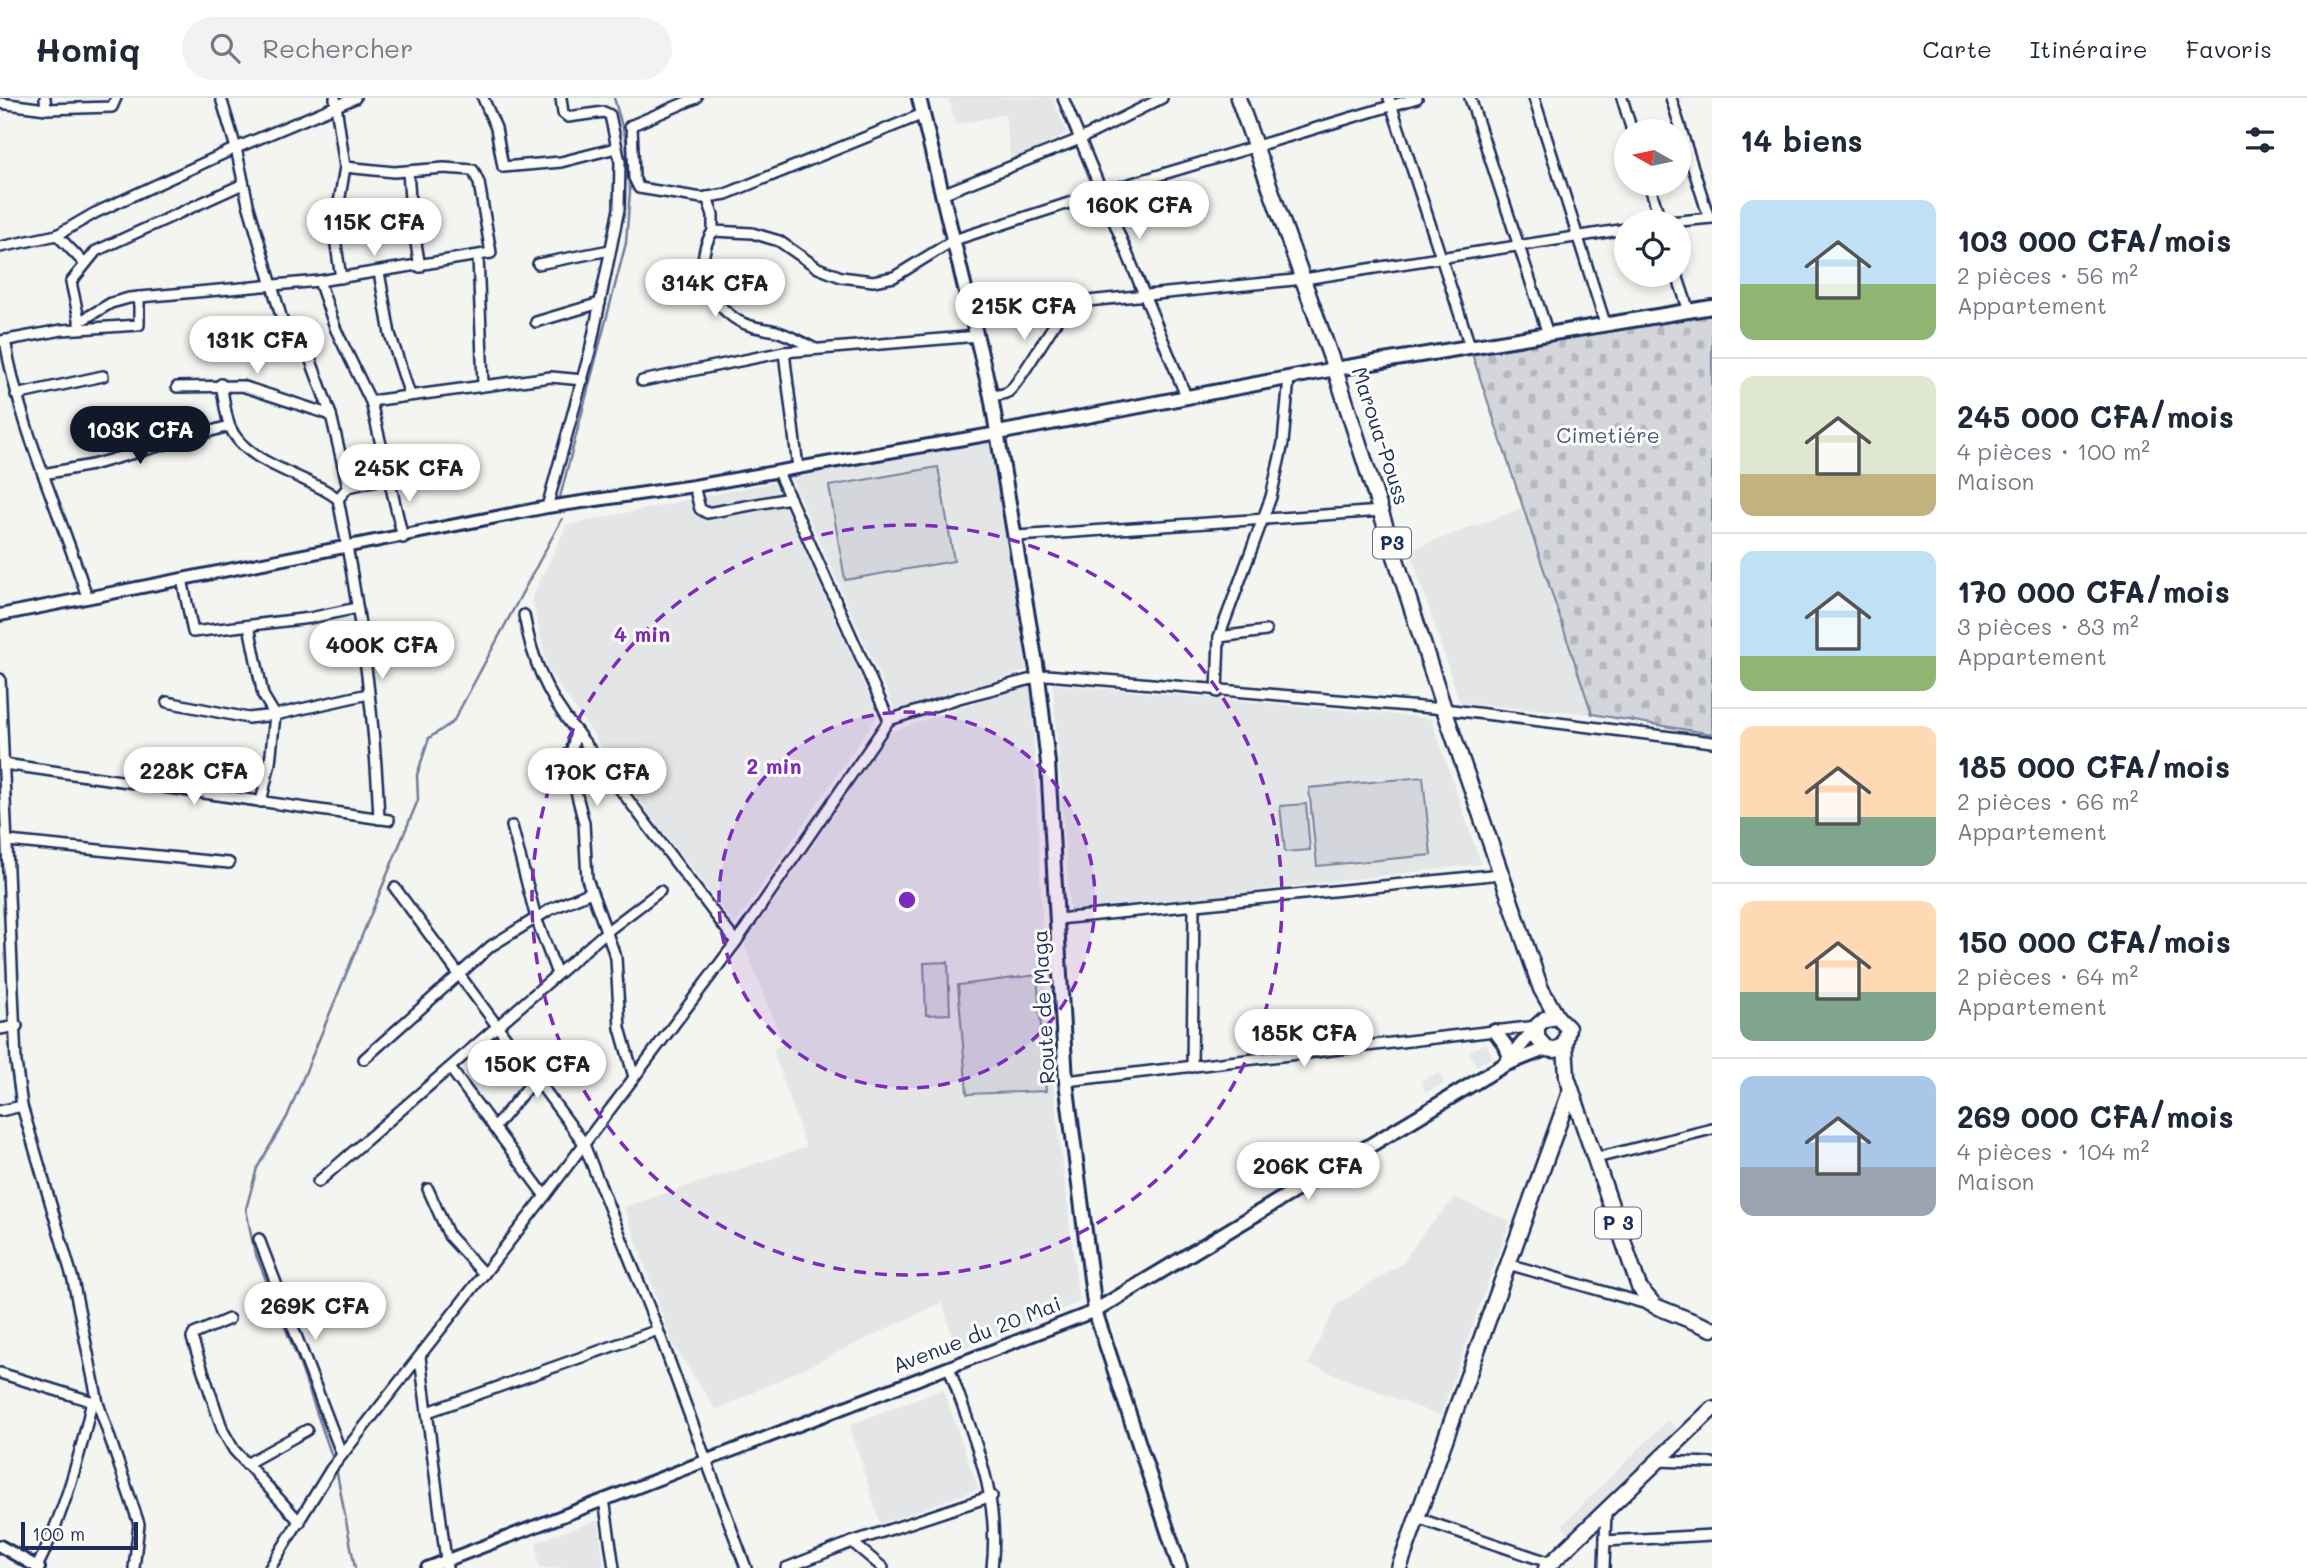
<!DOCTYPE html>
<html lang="fr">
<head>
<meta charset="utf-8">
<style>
  :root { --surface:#fff; --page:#f2f2f3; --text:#1f2937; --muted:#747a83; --line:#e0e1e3; --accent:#111827 }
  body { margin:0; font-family:Mali,sans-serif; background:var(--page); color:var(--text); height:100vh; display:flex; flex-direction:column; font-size:26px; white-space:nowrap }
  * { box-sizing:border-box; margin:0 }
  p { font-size:23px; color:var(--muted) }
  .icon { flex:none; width:38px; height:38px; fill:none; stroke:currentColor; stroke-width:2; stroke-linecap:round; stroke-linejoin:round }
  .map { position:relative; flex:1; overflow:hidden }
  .side { display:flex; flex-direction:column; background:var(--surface); width:595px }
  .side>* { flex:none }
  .needle { width:46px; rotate:279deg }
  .controls { position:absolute; left:1614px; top:21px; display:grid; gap:14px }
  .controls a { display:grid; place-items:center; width:77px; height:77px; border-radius:50%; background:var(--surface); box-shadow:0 4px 10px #0003; font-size:35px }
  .scale { position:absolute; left:21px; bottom:18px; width:117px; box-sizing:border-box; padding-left:7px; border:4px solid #1b2f5e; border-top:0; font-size:19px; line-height:24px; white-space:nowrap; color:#1b2f5e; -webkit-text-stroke:5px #fdfcf7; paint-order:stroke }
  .price { position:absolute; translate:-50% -60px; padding:0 16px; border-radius:24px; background:#fff; color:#222; font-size:23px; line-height:46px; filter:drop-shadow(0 2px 4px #0008) }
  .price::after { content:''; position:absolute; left:50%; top:42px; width:21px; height:16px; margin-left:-10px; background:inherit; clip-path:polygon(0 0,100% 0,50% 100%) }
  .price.active { background:var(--accent); color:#fff }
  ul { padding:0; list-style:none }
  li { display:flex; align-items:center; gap:21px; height:175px; padding:0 28px }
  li+li { border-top:2px solid var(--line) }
  li span { display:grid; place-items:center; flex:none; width:196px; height:140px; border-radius:14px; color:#555 }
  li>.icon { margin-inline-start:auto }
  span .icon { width:84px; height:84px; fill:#fffc; stroke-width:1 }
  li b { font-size:30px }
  h2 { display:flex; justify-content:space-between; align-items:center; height:84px; padding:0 28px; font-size:30px }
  header { display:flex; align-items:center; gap:42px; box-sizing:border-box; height:98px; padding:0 35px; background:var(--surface); border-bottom:2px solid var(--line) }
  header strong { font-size:33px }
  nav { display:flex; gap:38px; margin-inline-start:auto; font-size:24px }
  .search { width:490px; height:63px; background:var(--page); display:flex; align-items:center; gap:18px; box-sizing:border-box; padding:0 24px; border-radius:38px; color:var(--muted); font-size:26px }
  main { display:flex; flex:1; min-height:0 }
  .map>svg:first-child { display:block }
  .built { fill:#e4e5e6 }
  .cemetery { fill:url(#cemetery-stones); stroke:#78829c; stroke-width:2 }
  .pitch { fill:#d4d6db; stroke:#78829c; stroke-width:2 }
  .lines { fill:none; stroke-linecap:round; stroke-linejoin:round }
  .stream { stroke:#717c98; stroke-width:2.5 }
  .minor-casing { stroke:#1b2f5e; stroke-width:14 }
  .tertiary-casing { stroke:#1b2f5e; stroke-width:16 }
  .secondary-casing { stroke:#1b2f5e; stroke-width:18 }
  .primary-casing { stroke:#1b2f5e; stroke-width:19 }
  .minor { stroke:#fdfcf7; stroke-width:9 }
  .tertiary { stroke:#fdfcf7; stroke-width:10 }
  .secondary { stroke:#fdfcf7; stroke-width:12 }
  .primary { stroke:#fdfcf7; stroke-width:14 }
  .ring { fill:none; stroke:#7b2cbf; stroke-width:3.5; stroke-dasharray:12 9 }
  .labels { text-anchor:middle; stroke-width:6; stroke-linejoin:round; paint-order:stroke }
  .shield { fill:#fdfcf7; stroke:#5f6c8c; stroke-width:2 }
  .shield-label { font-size:19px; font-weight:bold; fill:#1b2f5e }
  .street-label { font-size:21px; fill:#1b2f5e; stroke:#fdfcf7 }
  .park-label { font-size:21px; fill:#49597d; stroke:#fdfcf7 }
  .centre { fill:#7b2cbf; stroke:#fdfcf7; stroke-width:3.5 }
  .ring-label { font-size:21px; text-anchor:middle; font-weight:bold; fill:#7b2cbf; stroke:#fdfcf7; stroke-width:6; stroke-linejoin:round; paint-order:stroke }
</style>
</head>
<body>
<header>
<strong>Homiq</strong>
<div class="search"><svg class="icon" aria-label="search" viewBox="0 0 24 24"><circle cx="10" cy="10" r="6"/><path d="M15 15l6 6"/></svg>Rechercher</div>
<nav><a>Carte</a><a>Itinéraire</a><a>Favoris</a></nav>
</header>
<main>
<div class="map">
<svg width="1712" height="1470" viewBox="0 0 1712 1470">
  <defs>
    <pattern id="cemetery-stones" width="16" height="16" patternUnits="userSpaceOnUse" patternTransform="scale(1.75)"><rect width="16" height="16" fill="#d4d6db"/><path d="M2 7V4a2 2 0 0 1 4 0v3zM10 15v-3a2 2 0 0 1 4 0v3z" fill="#b5b8be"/></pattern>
  </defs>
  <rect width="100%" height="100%" fill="#f4f4f1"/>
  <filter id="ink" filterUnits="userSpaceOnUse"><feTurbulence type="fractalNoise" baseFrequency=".0143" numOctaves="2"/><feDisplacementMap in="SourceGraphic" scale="14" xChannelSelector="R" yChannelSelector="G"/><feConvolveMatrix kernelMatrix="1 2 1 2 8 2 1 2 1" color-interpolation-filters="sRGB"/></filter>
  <g filter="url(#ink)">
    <g class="built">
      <polygon points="949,0 1052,0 1067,35 1011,64 1005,16 956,27"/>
      <polygon points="990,344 1027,572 896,614 791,380"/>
      <polygon points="774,384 878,617 735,827 644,709 548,572 532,500 567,427"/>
      <polygon points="1523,410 1592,616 1460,605 1410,452"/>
      <polygon points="1031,585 1048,941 1079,1204 956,1254 943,1204 716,1312 673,1246 624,1109 806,1049 773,952 783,945 744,847 890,634"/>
      <polygon points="1053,586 1431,620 1481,766 1070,815"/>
      <polygon points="1486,945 1493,959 1476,968 1469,953"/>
      <polygon points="1439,974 1444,986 1426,994 1421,983"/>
      <polygon points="1455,1100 1510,1123 1440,1318 1308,1266 1337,1206 1402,1166 1425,1133"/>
      <polygon points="943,1291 978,1391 880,1426 850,1327"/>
      <polygon points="1668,1322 1678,1333 1569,1438 1562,1427"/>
      <polygon points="598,1422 604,1470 539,1470 536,1444"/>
    </g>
    <polygon class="cemetery" points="1712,217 1712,636 1592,616 1472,256"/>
    <g class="pitch">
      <polygon points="938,369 954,463 845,482 829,388"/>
      <polygon points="1423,679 1431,757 1317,768 1309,690"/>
      <polygon points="1306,706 1310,752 1285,754 1280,708"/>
      <polygon points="948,864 950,916 926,917 924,865"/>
      <polygon points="1037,877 1046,993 967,996 958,887"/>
    </g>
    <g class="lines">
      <g class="stream">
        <polyline points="559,403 626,145 630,93 626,42 614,0"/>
        <polyline points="334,1364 299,1264 254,1152 246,1111 257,1070 287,1019 418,702 417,677 429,640 453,624 562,421"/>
        <polyline points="336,1370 355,1470"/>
      </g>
      <g class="minor-casing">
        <g id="minor">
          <polyline points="45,0 46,11"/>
          <polyline points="221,0 236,50 248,106 286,235 298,238 307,252 331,317 348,389"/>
          <polyline points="335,0 345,69 334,134 341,180"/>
          <polyline points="483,0 496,30 503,69 561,64 616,50"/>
          <polyline points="1063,0 1186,298"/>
          <polyline points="1389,0 1470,248"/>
          <polyline points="1470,0 1548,236"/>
          <polyline points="1534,0 1605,225"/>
          <polyline points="1622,0 1632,33"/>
          <polyline points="1671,0 1709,120"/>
          <polyline points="0,5 46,11 112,9 116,0"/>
          <polyline points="632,27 634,80 639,90 702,100 726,96 923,16"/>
          <polyline points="630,28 696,0"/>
          <polyline points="408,73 411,115 420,169"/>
          <polyline points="1649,86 1661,124"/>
          <polyline points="942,96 1080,41 1162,0"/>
          <polyline points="707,99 713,117 713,133 752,135 779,143 818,170 841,179 873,183 894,179 954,142 1103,94 1417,0"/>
          <polyline points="1669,124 1712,120"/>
          <path d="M713,133C693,163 707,201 734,220C746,229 762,230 776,233C789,237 803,245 816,251"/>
          <polyline points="57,137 84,165"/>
          <polyline points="0,149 57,137 95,115 236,50 355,0"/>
          <polyline points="478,158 483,286"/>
          <polyline points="538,166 610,152"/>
          <polyline points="379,174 390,236 410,297"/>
          <polyline points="1677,177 1689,213"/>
          <polyline points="319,183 336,232 371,304 403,440"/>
          <polyline points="974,220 1068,205 1304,181 1626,131"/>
          <polyline points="79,224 111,205 129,200 319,183 491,155 479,85 473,72 444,70 394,74 345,69"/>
          <polyline points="536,224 600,205"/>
          <polyline points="81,230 71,184 96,153 243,86"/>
          <path d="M5,242C20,332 60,413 87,499"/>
          <polyline points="2,243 62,232 139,227 139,199"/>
          <polyline points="784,254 798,370"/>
          <polyline points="642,283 784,254 978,238"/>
          <path d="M221,286C224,300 225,316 230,329C246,367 309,377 338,401C359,506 375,614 379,721"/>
          <polyline points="177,289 242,288 331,317"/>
          <polyline points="16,297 103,278"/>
          <path d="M991,298C996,297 1003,297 1008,294C1015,291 1059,218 1068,205"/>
          <polyline points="371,303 551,279 583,282"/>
          <polyline points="778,374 889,622"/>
          <polyline points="43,376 92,367 229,328"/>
          <polyline points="694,388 700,411 707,415 790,400"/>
          <polyline points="338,401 348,389 422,373"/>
          <polyline points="547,409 590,253 619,111 620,64 610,17 604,14 568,19 563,15 561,0"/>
          <polyline points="1017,438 1382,413"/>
          <polyline points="182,481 193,534 310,520 357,510"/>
          <path d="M524,517C532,562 547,598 576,633"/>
          <polyline points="249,528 263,597 275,617 270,665 261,704"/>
          <polyline points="1219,539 1266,533"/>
          <polyline points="0,581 16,964 22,1008 73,1182 98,1305 139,1426 134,1470"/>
          <polyline points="1217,594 1219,539 1271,399 1283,345 1289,280"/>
          <polyline points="167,604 248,620 275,617 368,596"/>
          <polyline points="4,666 389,722"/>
          <polyline points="512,728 536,820 557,876"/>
          <polyline points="8,743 229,765"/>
          <polyline points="395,790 583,1044 658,1232 746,1470"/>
          <polyline points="1058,821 1501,776"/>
          <polyline points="0,931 17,928"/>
          <polyline points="364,961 491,848 551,811 591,794"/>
          <polyline points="1192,969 1194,809"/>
          <polyline points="450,970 545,1098"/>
          <polyline points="634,979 620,930 616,860 587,781 584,725 569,666 576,633 736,844"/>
          <polyline points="1066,983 1537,928"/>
          <polyline points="0,1013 22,1008"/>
          <polyline points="494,1030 557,954"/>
          <polyline points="1596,1060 1712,1031"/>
          <polyline points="318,1084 606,834 660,793"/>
          <polyline points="428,1091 449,1138 484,1176"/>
          <polyline points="259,1141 342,1357"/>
          <polyline points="1508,1166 1654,1208"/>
          <polyline points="229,1221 194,1236 192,1240 223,1333 234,1352 300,1424"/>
          <polyline points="420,1259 447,1470"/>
          <path d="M949,1269C972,1337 1001,1396 992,1470"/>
          <polyline points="0,1275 97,1305"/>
          <polyline points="428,1314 658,1232"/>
          <polyline points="1658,1363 1712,1365"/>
          <polyline points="246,1366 307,1332"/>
          <polyline points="604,1401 614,1470"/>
          <polyline points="1417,1420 1551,1465"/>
          <polyline points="1605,1443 1712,1437"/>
          <polyline points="852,1444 883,1470"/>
          <path d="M37,1469C63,1418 80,1359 92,1303"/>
          <polyline points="270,1470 331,1371 545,1098 736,844 889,622 959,600 1047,577 1444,611 1712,644"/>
          <polyline points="786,1470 852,1444 992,1398"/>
          <polyline points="1604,1470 1606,1412"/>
        </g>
      </g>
      <g class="tertiary-casing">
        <g id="tertiary">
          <polyline points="0,517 547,409 694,388 998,335"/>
          <polyline points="0,1448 39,1470"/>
          <polyline points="427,1470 1095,1213"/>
        </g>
      </g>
      <g class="secondary-casing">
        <g id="secondary">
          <polyline points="919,0 991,298 1038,578 1048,665 1066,983 1095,1213 1180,1470"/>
          <polyline points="998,335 1335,271 1712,209"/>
          <polyline points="1495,933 1506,948 1510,960"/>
          <polyline points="1506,964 1537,929"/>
          <polyline points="1095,1213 1504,967 1545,951"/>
        </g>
      </g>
      <g class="primary-casing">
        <g id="primary">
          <polyline points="1238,0 1335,271 1444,611 1541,891 1557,919 1568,930 1565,946 1555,952 1547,951 1537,940 1537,928 1545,921 1557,919"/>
          <polyline points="1565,946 1567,979 1639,1189 1655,1208 1712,1231"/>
          <polyline points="1399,1470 1571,991"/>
          <polyline points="1546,1470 1712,1311"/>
        </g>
      </g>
      <use href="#minor" class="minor"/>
      <use href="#tertiary" class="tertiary"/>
      <use href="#secondary" class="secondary"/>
      <use href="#primary" class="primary"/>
    </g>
  </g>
  <circle cx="907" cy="802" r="188" fill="#7b2cbf" fill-opacity=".12"/>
  <g class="ring">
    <circle cx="907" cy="802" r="188"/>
    <circle cx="907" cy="802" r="375"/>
  </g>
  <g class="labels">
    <g class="shield">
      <rect x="1373" y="429.5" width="38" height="31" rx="5"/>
      <rect x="1595" y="1109.5" width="46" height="31" rx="5"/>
    </g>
    <g class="shield-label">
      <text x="1392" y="452">P3</text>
      <text x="1618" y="1132">P 3</text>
    </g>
    <g class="street-label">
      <text transform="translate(1380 338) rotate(72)" y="7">Maroua-Pouss</text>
      <text transform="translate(1044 909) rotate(-93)" y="7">Route de Maga</text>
      <text transform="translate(977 1237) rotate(-21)" y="7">Avenue du 20 Mai</text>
    </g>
    <g class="park-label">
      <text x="1608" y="345">Cimetiére</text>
    </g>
  </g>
  <circle cx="907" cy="802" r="10" class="centre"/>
  <g class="ring-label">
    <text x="642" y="544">4 min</text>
    <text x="774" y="676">2 min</text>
  </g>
</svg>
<div class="controls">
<a><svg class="needle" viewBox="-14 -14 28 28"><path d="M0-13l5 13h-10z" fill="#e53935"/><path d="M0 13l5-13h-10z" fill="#747a83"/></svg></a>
<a><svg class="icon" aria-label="locate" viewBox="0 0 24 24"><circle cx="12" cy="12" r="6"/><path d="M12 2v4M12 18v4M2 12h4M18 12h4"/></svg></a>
</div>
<div class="scale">100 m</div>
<b class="price" style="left:1139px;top:143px">160K CFA</b>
<b class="price" style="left:374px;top:160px">115K CFA</b>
<b class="price" style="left:715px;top:221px">314K CFA</b>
<b class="price" style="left:1024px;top:244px">215K CFA</b>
<b class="price" style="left:257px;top:278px">131K CFA</b>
<b class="price active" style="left:140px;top:368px">103K CFA</b>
<b class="price" style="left:409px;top:406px">245K CFA</b>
<b class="price" style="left:382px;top:583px">400K CFA</b>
<b class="price" style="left:194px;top:709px">228K CFA</b>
<b class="price" style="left:597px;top:710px">170K CFA</b>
<b class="price" style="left:1304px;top:971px">185K CFA</b>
<b class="price" style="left:537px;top:1002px">150K CFA</b>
<b class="price" style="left:1308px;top:1104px">206K CFA</b>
<b class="price" style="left:315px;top:1244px">269K CFA</b>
</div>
<section class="side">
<h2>14 biens<svg class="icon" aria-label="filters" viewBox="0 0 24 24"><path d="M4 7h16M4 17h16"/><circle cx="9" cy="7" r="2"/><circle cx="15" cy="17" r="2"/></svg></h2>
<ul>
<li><span style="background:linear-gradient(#bfe0f5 60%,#8fb573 0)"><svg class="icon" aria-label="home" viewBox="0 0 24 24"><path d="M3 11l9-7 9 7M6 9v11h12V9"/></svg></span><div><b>103 000 CFA/mois</b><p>2 pièces · 56 m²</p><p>Appartement</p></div></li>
<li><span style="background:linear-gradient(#dfe7d0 70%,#c2b280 0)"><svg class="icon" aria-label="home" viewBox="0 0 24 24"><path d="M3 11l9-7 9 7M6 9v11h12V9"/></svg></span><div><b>245 000 CFA/mois</b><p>4 pièces · 100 m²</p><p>Maison</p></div></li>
<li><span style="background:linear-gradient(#bfe0f5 75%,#8fb573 0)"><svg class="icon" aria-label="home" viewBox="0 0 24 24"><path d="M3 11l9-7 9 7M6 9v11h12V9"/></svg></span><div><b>170 000 CFA/mois</b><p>3 pièces · 83 m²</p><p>Appartement</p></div></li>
<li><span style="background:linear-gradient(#ffd9b3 65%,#7fa58c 0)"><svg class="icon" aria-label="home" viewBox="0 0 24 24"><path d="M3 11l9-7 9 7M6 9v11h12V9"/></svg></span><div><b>185 000 CFA/mois</b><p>2 pièces · 66 m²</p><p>Appartement</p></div></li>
<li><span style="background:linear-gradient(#ffd9b3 65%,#7fa58c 0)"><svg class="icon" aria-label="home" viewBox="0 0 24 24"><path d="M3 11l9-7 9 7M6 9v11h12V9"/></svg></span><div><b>150 000 CFA/mois</b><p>2 pièces · 64 m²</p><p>Appartement</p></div></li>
<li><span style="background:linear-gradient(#a9c7e8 65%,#9aa5b1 0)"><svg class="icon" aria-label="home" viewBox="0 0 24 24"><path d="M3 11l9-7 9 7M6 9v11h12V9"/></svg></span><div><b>269 000 CFA/mois</b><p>4 pièces · 104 m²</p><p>Maison</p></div></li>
</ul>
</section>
</main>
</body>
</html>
